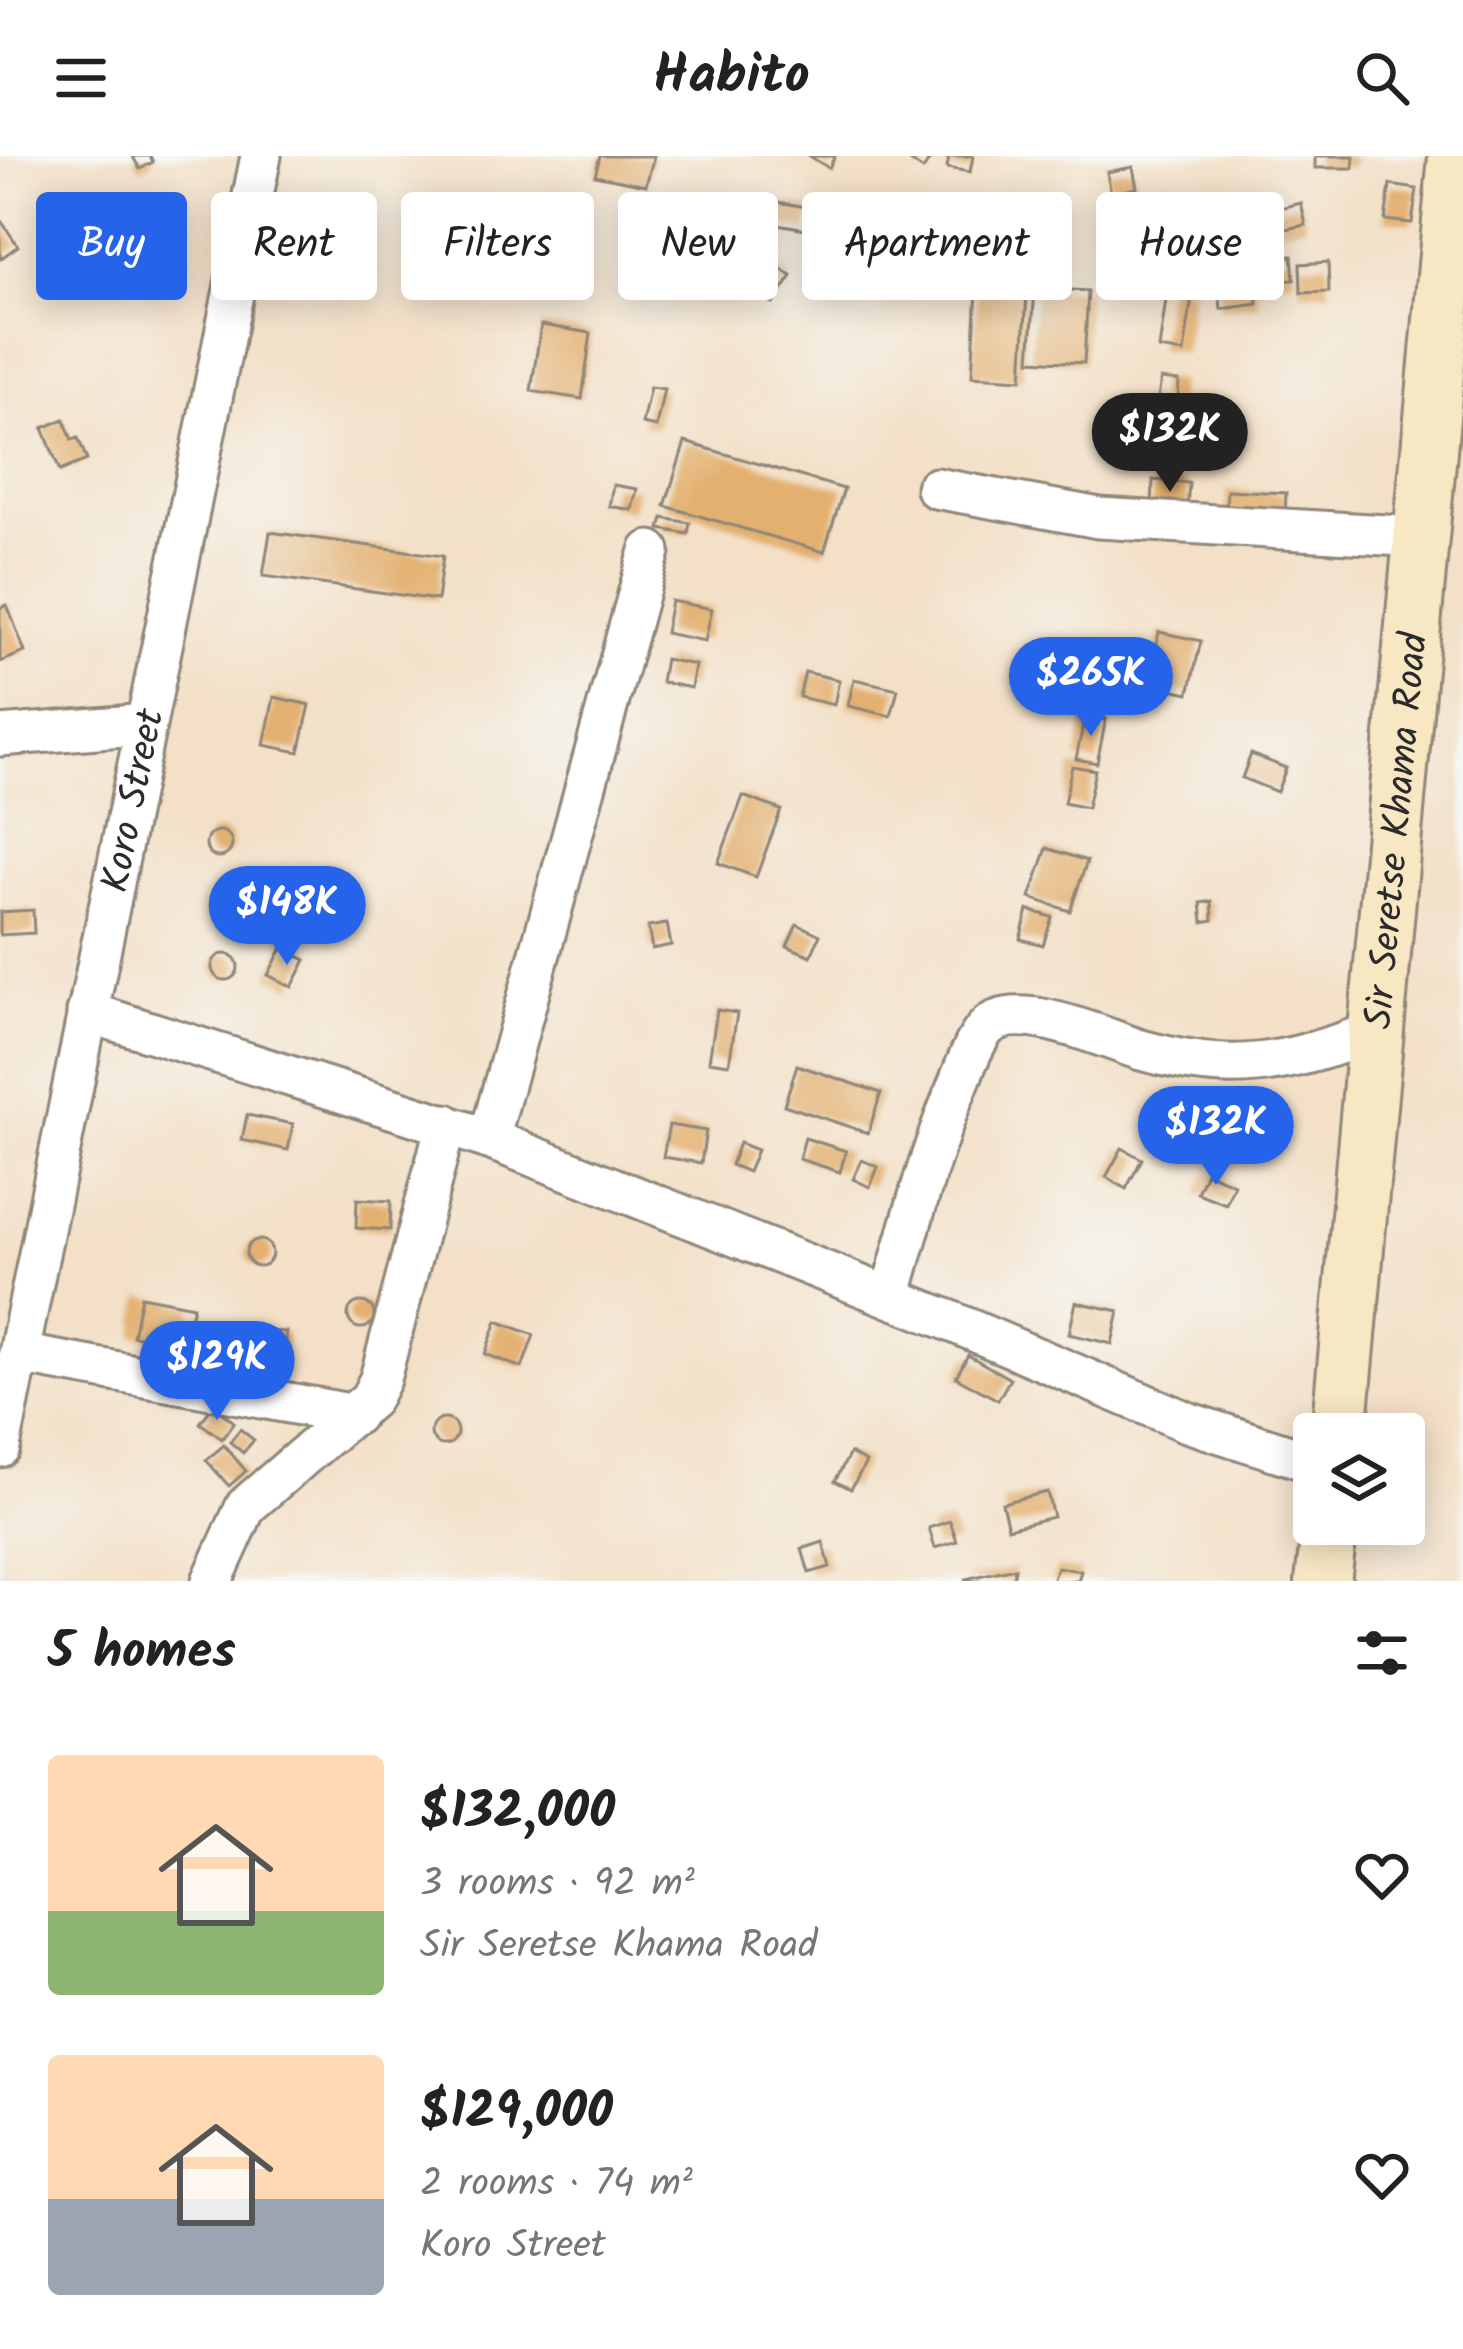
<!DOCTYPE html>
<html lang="en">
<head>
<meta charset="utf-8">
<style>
  :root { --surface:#fff; --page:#f6f6f6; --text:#222; --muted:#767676; --accent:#2563eb }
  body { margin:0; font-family:Kalam,sans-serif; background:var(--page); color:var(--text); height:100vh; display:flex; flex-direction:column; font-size:45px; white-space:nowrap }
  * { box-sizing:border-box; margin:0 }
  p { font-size:39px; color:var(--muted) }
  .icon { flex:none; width:66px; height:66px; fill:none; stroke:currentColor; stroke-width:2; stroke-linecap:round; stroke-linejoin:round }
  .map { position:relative; height:1425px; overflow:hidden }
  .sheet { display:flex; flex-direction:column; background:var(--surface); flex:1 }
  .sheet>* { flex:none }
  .hud { position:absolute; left:36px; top:36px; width:1392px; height:108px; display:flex; gap:24px }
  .fabs { position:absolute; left:1293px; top:1257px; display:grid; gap:24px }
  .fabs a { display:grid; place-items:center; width:132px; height:132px; border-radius:12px; background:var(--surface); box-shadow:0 6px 30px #0003; font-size:60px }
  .price { position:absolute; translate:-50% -102px; padding:0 27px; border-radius:42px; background:var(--accent); color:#fff; font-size:39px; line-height:78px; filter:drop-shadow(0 3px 6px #0008) }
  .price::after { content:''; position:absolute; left:50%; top:72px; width:36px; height:27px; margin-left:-18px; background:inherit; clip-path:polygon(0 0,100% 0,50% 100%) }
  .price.current { background:#222; color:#fff }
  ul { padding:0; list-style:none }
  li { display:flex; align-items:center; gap:36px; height:300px; padding:0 48px }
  li span { display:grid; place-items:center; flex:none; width:336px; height:240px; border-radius:12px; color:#555 }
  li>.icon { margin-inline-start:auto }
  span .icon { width:144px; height:144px; fill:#fffc; stroke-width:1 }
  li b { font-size:51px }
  h2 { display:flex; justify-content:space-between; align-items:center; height:144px; padding:0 48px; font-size:51px }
  .tag { padding:0 42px; border-radius:12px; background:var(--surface); box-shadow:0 6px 30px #0003; font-size:42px; line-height:108px }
  .tag.current { background:var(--accent); color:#fff }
  header { display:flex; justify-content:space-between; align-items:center; height:156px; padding:0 48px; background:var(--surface); font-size:54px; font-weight:800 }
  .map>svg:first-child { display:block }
  .building { fill:#e3b06f }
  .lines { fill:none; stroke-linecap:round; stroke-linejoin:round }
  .street-casing { stroke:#8f8679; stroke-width:45 }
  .secondary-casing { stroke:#8f8679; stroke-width:60 }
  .street { stroke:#fff; stroke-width:39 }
  .secondary { stroke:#f8e7c3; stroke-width:54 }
  .labels { text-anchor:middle; stroke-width:12; stroke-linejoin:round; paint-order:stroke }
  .street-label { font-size:39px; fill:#2b2b2b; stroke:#f6f6f2 }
</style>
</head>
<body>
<header><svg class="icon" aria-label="menu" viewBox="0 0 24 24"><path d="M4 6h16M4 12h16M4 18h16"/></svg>Habito<svg class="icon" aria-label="search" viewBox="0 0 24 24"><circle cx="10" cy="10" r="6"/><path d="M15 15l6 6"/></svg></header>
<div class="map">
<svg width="1463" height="1425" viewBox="0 0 1463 1425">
  <rect width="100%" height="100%" fill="#f6f6f2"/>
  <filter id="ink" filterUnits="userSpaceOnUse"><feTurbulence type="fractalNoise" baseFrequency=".00833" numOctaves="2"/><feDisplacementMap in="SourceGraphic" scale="24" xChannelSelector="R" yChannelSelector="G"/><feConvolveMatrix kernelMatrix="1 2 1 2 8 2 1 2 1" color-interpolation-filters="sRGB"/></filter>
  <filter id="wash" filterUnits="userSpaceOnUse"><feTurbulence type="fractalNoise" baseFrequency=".004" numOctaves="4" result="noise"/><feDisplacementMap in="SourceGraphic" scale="48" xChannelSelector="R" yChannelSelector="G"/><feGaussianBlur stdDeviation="2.7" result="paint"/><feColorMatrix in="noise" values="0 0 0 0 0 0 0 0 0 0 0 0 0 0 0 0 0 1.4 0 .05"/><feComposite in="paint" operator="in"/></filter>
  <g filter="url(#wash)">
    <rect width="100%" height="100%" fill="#f3e0c7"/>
    <g id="blocks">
      <g class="building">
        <polygon points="136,0 150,0 153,6 140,13 133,1"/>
        <polygon points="600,0 654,0 646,29 595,19"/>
        <polygon points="809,0 835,0 829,12"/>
        <polygon points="903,0 932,0 923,14"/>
        <polygon points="949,0 973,0 970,16 947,12"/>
        <polygon points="1315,0 1354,0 1353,12 1315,12"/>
        <polygon points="1133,11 1137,32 1111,37 1107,16"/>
        <polygon points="1390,29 1417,33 1412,67 1385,64"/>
        <polygon points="1219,39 1223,80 1184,84 1180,43"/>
        <polygon points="772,45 812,52 806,73 766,66"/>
        <polygon points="1301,47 1306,69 1281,74 1276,53"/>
        <polygon points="1269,52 1271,74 1242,77 1240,55"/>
        <polygon points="899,59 941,67 937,91 895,83"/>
        <polygon points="444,60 504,72 495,118 434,107"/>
        <polygon points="0,63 18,90 0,103"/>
        <polygon points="552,80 577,85 573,105 547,101"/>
        <polygon points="744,88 792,120 773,148 725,116"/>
        <polygon points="1292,100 1294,124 1273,126 1271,102"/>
        <polygon points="1328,106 1329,136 1301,137 1300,108"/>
        <polygon points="869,110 920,120 916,135 866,125"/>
        <polygon points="1254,111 1258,148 1221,153 1217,115"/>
        <polygon points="1168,129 1193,133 1184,197 1159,193"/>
        <polygon points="1035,132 1088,135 1084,207 1030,204"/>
        <polygon points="977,134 1027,137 1022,223 972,220"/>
        <polygon points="541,169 591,177 582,243 531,235"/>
        <polygon points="1161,223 1179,225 1178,244 1158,242"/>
        <polygon points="650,231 664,233 656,271 642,268"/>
        <polygon points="64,263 72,284 78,282 87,304 60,315 43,272"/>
        <polygon points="685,286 844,333 824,396 665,350"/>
        <polygon points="1153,324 1189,327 1187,353 1152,352"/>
        <polygon points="613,329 637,333 632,354 609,350"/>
        <polygon points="1227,334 1286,337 1285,358 1226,355"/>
        <polygon points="663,362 690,367 688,378 660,373"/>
        <polygon points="270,376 443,400 437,444 263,420"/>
        <polygon points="671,445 712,453 705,485 665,477"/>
        <polygon points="7,449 25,496 0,506 0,452"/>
        <polygon points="1159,476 1201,485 1189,537 1148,528"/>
        <polygon points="665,503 695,509 691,532 661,526"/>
        <polygon points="805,516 839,524 834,549 799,541"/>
        <polygon points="854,523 898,533 891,560 848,550"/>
        <polygon points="274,541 310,549 299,596 264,589"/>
        <polygon points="1085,559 1106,563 1097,607 1076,603"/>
        <polygon points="1251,598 1286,612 1277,636 1242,622"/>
        <polygon points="1072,610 1095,614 1087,652 1064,647"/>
        <polygon points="743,640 781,654 756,721 718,707"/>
        <circle cx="219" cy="688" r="13"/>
        <polygon points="1047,692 1087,705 1070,755 1030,742"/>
        <polygon points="1212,745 1213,764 1203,766 1201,747"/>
        <polygon points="33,754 34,777 0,779 0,756"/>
        <polygon points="1028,754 1052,761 1043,789 1020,783"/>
        <polygon points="667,768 671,789 652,793 648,771"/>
        <polygon points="797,768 820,779 811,800 787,790"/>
        <polygon points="282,792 306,804 292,831 268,819"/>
        <circle cx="225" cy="811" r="13"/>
        <polygon points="717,854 737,857 729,908 709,905"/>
        <polygon points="797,909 881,937 868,977 784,949"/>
        <polygon points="1204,949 1225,957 1218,977 1197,970"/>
        <polygon points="247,959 293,968 288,994 242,984"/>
        <polygon points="669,969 706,975 701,1007 663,1001"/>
        <polygon points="805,982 846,995 840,1016 799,1003"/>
        <polygon points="739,987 757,994 748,1016 731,1009"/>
        <polygon points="1122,992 1142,1003 1126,1033 1106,1021"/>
        <polygon points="862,1004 878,1011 870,1031 853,1023"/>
        <polygon points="1206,1016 1234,1028 1226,1048 1197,1037"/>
        <polygon points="357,1043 391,1045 390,1074 356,1072"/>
        <circle cx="259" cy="1097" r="13"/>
        <polygon points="141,1140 193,1150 184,1189 133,1180"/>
        <polygon points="1076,1146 1119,1155 1112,1188 1069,1178"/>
        <circle cx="361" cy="1159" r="13"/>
        <polygon points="497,1165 534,1179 522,1212 485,1198"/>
        <polygon points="263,1175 286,1176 285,1203 262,1203"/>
        <polygon points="968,1199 1010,1223 998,1244 956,1221"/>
        <polygon points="213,1250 234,1266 222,1283 200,1267"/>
        <circle cx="444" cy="1276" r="13"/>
        <polygon points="240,1273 254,1284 243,1297 230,1286"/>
        <polygon points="224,1289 246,1315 229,1330 206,1304"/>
        <polygon points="850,1297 866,1306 851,1333 835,1325"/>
        <polygon points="1047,1336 1053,1361 1008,1372 1002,1347"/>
        <polygon points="950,1365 957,1385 935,1392 929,1372"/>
        <polygon points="823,1386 830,1411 809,1417 802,1393"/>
        <polygon points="1057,1411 1081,1415 1078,1425 1052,1425"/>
        <polygon points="1015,1412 1013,1425 966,1425 965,1423"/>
      </g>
    </g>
  </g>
  <g filter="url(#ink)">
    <use href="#blocks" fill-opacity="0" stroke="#8f8679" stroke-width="3"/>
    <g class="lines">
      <g class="street-casing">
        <g id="street">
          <polyline points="936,332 1099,362 1420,381"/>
          <polyline points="0,580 146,568"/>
          <polyline points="87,856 489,983 948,1164 1187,1266 1314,1307"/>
          <polyline points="489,983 650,395"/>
          <path d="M890,1141C910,1071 929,999 957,931C965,912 972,889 985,873C1014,840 1105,883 1141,894C1236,920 1283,908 1374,876"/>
          <polyline points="19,1198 355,1259"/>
          <path id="s1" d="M0,1291L261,0"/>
          <polyline points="212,1425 246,1350 370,1243 380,1223 446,968"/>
        </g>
      </g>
      <g class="secondary-casing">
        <g id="secondary">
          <path id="s2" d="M1339,1278L1456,0"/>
          <polyline points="1323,1425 1330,1368"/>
        </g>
      </g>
      <use href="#street" class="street"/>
      <use href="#secondary" class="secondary"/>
    </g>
  </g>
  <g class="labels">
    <g class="street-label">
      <text dy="14" stroke="none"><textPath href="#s1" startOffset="660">Koro Street</textPath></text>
      <text dy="14" stroke="none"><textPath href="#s2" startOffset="606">Sir Seretse Khama Road</textPath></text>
    </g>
  </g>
</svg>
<div class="fabs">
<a><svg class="icon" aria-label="layers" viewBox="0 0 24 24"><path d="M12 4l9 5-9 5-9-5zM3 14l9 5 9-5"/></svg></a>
</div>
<b class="price current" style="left:1170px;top:339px">$132K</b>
<b class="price" style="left:1091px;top:583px">$265K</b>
<b class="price" style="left:287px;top:812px">$148K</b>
<b class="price" style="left:1216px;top:1032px">$132K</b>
<b class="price" style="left:217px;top:1267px">$129K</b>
<div class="hud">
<a class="tag current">Buy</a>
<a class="tag">Rent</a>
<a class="tag">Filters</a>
<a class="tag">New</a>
<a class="tag">Apartment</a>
<a class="tag">House</a>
</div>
</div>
<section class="sheet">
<h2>5 homes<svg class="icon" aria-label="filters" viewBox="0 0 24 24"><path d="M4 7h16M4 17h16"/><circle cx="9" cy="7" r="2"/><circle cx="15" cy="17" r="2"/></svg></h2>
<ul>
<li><span style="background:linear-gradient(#ffd9b3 65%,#8fb573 0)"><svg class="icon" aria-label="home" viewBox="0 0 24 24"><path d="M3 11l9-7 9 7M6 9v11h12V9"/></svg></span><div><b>$132,000</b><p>3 rooms · 92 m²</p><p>Sir Seretse Khama Road</p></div><svg class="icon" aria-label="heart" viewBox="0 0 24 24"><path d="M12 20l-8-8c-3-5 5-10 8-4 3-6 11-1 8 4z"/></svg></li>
<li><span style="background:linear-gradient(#ffd9b3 60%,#9aa5b1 0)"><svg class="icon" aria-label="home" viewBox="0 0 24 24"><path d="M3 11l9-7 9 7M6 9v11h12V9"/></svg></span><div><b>$129,000</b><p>2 rooms · 74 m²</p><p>Koro Street</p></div><svg class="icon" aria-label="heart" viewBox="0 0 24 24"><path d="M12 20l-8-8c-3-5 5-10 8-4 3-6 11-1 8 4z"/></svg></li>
</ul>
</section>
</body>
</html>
